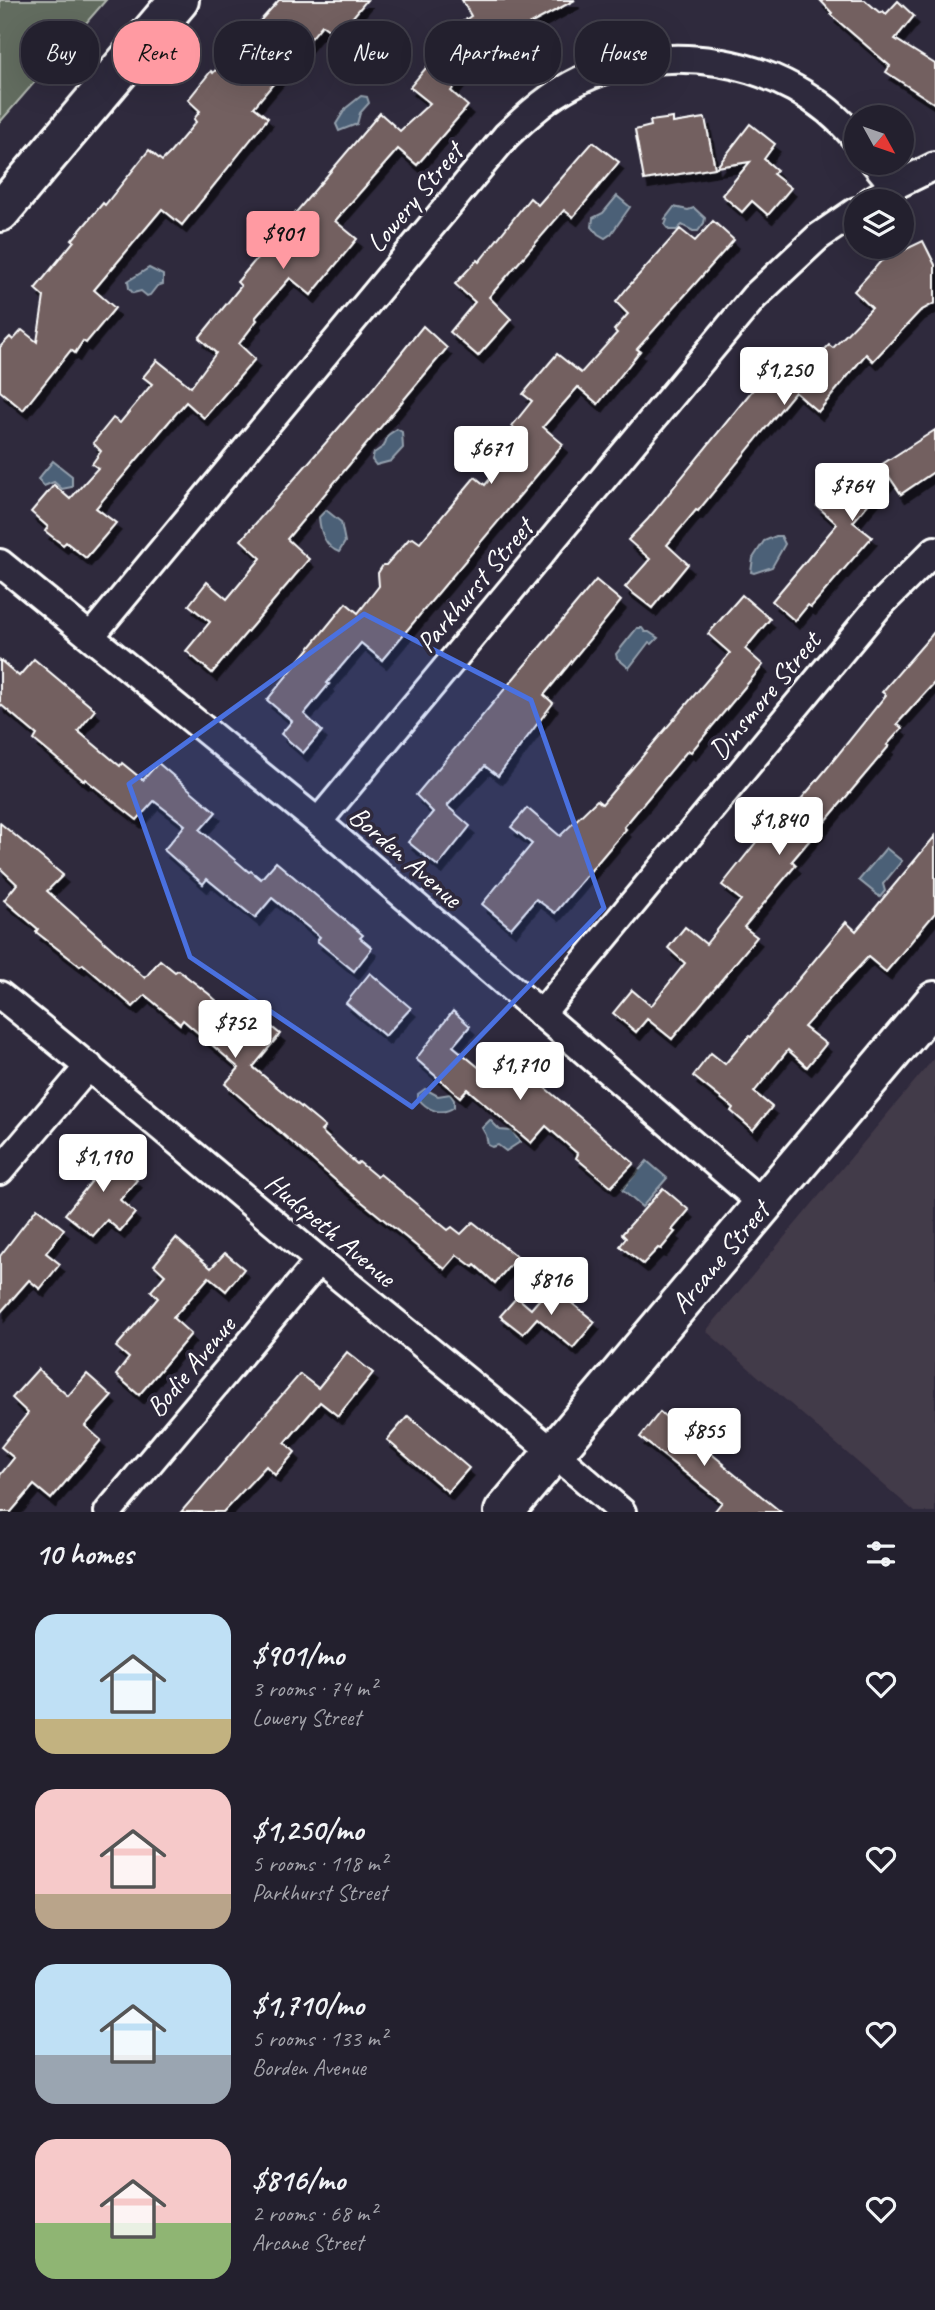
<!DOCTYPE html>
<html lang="en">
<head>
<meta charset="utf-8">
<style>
  :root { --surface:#23202e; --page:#2f2d3a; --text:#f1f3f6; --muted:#a3a3aa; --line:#403e4a; --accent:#ff9aa2 }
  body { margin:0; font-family:Caveat,sans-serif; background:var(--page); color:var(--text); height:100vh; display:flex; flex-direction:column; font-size:26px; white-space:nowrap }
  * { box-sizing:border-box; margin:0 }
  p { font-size:23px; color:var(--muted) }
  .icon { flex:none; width:38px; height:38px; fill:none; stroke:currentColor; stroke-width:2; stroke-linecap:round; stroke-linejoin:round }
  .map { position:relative; height:1512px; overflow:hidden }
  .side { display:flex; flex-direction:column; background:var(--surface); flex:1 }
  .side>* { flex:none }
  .guide { position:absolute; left:21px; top:21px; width:894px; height:63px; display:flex; gap:14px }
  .needle { width:46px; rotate:130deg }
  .tools { position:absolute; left:844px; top:105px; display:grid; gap:14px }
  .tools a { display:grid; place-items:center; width:70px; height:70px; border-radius:50%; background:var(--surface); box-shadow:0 7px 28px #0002,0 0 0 2px var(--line); font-size:35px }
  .price { position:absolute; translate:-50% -60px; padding:0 16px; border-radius:7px; background:#fff; color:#222; font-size:23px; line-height:46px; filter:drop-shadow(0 2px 4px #0008) }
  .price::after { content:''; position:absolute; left:50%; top:42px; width:21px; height:16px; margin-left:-10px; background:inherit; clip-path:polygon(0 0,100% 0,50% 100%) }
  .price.selected { background:var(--accent); color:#111 }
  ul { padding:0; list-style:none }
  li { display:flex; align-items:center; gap:21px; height:175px; padding:0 35px }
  li span { display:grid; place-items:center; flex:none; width:196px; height:140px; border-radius:21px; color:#555 }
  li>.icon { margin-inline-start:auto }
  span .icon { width:84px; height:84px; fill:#fffc; stroke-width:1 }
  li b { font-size:30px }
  h2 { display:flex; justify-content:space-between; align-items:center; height:84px; padding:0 35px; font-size:30px }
  .tag { padding:0 24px; border-radius:28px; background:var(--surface); box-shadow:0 7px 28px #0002,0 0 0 2px var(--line); font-size:24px; line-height:63px }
  .tag.selected { background:var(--accent); color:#111 }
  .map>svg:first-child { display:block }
  .built { fill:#433a48 }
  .green { fill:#626c5f; stroke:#b0b6af; stroke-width:2 }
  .water { fill:#4c6077; stroke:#94a0ad; stroke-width:2 }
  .building { fill:#736060; stroke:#fff; stroke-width:2; filter:url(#shadow) }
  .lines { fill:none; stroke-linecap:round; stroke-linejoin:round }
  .street-casing { stroke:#fff; stroke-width:32 }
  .secondary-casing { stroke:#fff; stroke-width:44 }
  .street { stroke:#2f2a3d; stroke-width:26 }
  .secondary { stroke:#2f2a3d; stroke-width:38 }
  .marked { fill:#4a71e0; fill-opacity:0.2; stroke:#4a71e0; stroke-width:5; stroke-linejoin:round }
  .labels { text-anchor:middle; stroke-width:7; stroke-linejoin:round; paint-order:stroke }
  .street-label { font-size:28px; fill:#fff; stroke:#2f2a3d }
</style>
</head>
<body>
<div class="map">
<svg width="935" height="1512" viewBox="0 0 935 1512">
  <defs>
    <filter id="shadow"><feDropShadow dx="4.5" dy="8" stdDeviation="0" flood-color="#0009"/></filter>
  </defs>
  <rect width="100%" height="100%" fill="#2f2a3d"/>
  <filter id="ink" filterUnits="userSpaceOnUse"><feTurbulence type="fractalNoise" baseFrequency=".0143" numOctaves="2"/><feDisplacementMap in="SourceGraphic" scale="14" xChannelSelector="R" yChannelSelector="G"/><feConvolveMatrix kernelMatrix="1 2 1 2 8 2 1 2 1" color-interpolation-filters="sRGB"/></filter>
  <g filter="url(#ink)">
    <polygon class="built" points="935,1057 935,1512 915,1512 706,1331"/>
    <polygon class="green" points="0,0 106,0 0,122"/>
    <g class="water">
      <polygon points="361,96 367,97 369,103 360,113 357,124 339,131 336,124 346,108"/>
      <polygon points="617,196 630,207 611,234 605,238 598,234 592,227 593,218 603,213"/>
      <polygon points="674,207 688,210 694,208 705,218 704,223 698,231 693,231 682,225 677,230 669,230 665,225 667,220 665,219"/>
      <polygon points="256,218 277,224 286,231 274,240 261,235 250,235 250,223"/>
      <polygon points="149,268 163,275 163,284 157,286 150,295 147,296 141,291 133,293 129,288 128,281"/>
      <polygon points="397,429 402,432 403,448 391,461 376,465 372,460 374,453 384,446 388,435"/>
      <polygon points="53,461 72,476 72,487 62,489 54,482 44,486 38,479"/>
      <path d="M326,510L341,522L345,542L339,552C325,547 320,531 319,517Z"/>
      <polygon points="776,536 781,536 785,544 772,567 754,573 751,572 753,558 764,541"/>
      <polygon points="637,628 642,628 645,632 649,632 658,638 652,644 649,642 629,668 617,658 616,654"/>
      <polygon points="886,848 902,861 883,884 885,891 880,897 859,880"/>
      <path d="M425,1089L438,1096L450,1094L454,1100V1107C441,1117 426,1109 418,1098V1094Z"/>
      <polygon points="490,1120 500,1130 512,1131 520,1142 506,1151 498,1145 492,1147 488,1145 486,1135 482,1128"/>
      <polygon points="647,1161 667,1178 642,1207 622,1190"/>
    </g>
    <g class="building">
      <polygon points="279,0 367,0 337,36 322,25 254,107 268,118 182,225 162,209 94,290 115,308 86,343 83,341 75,353 71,350 23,410 0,391 0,347 10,337 13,340 22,330 37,342 44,297 35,289 74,241 72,240 103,203 105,205 149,150 162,161 170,153 196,122 194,119 200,111 188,100 211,71 213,73"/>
      <polygon points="462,0 575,0 453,65 465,73 451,91 468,106 417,165 398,149 335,221 357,239 311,295 290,278 255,318 257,320 239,344 255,359 204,418 186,402 161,431 96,508 116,523 86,558 66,542 63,545 45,531 48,527 31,512 54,485 70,499 98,468 92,464 101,451 93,443 113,418 120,423 152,384 143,377 157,360 191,387 216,353 199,338 241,286 237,282 380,113 400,131 430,103 410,87 460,27 459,24 471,16"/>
      <polygon points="820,0 865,0 880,13 883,11 886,14 898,1 914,16 895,39 935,64 935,104 886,72 890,66 831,15 832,13"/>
      <polygon points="673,118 673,123 705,118 715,168 644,180 635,130 651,126 650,121"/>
      <polygon points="750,124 775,144 764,159 777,170 773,174 791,188 768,215 752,201 742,212 722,195 750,162 717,167"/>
      <polygon points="593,142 619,162 573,217 564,210 489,297 511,319 478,356 450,332 475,302 455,284 477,260 479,262 530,198 538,205"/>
      <polygon points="713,221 734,240 637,349 640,351 598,404 578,387 543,427 563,444 382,660 361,643 327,683 329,684 304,714 322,731 303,753 281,734 292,721 267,700 346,603 358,613 379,586 378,573 383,565 386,565 409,539 413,538 420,543 475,477 485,485 524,438 512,426 532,401 523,394 557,354 581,373 617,333 614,330 628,314 616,302 628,287 680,229 695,241"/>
      <polygon points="923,241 935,265 935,303 920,311 873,361 866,354 818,412 795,392 698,511 696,510 667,545 688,564 652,608 625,587 650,559 628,540 648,519 755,387 785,356 803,372 829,345 833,348 872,308 854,291 881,261"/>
      <polygon points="423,326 447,348 287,539 309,559 212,673 186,651 210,622 189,605 207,582 227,599 261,558 241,540 370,392"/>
      <polygon points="935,430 935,471 901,494 890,478 853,522 872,537 811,607 808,605 795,621 772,601 837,524 817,506 850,467 862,477"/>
      <polygon points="596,580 621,601 544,695 553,703 498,776 485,766 447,806 470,826 438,866 408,842 433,812 416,795"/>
      <polygon points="742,595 770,619 745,649 763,665 691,752 688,750 624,827 626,829 555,913 536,899 511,928 482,904 532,844 511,827 527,808 560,836 597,800 602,804 730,653 708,634"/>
      <polygon points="935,631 935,682 897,724 902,728 887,745 889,746 792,861 796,865 744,927 757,937 672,1039 647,1019 636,1032 613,1013 632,990 651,1006 685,963 668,948 685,927 706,944 741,900 722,885 765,831 770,836 824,772 886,695 882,692"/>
      <polygon points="34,659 95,710 78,731 120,766 122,763 143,780 158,763 216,812 200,830 249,872 251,871 261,879 276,862 363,935 360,938 372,948 354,971 317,941 320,937 272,898 255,918 207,879 203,884 164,850 185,825 154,801 137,820 85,779 84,781 34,740 37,735 0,704 0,660 19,676"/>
      <polygon points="0,823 63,875 47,891 145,978 160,960 175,972 178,970 209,994 240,1022 251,1010 280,1034 253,1067 325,1127 321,1131 357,1164 359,1162 377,1177 380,1174 448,1230 452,1227 461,1234 473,1222 517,1257 495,1283 475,1265 473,1267 457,1255 445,1269 341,1185 225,1084 239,1068 183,1020 180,1024 145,995 133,1007 83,964 80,966 36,932 38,929 4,900 17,884 0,868"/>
      <polygon points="935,836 935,913 886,972 868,957 804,1027 826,1044 807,1067 788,1050 754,1092 772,1107 753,1130 731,1111 733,1108 693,1076 711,1053 725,1064 749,1036 751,1037 846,922 856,931"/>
      <polygon points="370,973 411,1008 385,1036 346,1003"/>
      <polygon points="453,1011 470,1026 453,1046 493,1079 508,1062 522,1072 524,1070 634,1163 611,1187 576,1158 578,1154 546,1126 531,1143 467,1089 460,1097 416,1059"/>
      <polygon points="94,1145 137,1180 120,1200 135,1213 120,1231 107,1220 93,1236 65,1214 95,1177 79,1163"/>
      <polygon points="663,1188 689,1210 672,1230 675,1232 661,1249 658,1248 643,1264 620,1246 626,1238 622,1234"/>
      <polygon points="37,1208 64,1229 46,1253 60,1264 40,1289 29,1280 0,1313 0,1256"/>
      <polygon points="176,1238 211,1268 225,1253 244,1269 226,1291 209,1277 173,1318 191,1334 139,1395 116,1375 129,1358 116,1347 158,1298 151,1291 165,1275 154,1265"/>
      <polygon points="551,1286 595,1322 573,1348 537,1318 523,1334 500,1316 517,1297 531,1309"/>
      <polygon points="347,1352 373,1373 338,1416 320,1402 285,1443 295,1452 275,1475 266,1466 223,1512 181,1512 300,1374 318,1388"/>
      <polygon points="38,1369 68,1396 87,1374 112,1396 85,1426 101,1440 51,1499 34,1485 11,1512 0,1512 0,1475 14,1458 1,1447 28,1413 12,1398"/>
      <polygon points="660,1412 724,1464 723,1465 781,1512 714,1512 722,1502 640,1437"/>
      <polygon points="408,1416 469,1468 448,1492 387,1440"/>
    </g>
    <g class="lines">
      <g class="street-casing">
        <g id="street">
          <polyline points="875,163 894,186"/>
          <polyline points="871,201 894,186 935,166"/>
          <polyline points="0,563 318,822 764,1205"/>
          <path d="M91,636L506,136C524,119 542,102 564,89C655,34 788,56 856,139"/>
          <polyline points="318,822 754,297 818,237 856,211"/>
          <path d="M0,995C109,1082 214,1173 321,1262C422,1345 524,1425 622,1512"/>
          <polyline points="541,1014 879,606 935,550"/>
          <polyline points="0,1171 89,1066"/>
          <polyline points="108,1512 319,1261"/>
        </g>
      </g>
      <g class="secondary-casing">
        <g id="secondary">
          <polyline points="0,212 179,0"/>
          <path id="s1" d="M504,1512L935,1001"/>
        </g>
      </g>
      <use href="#street" class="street"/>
      <use href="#secondary" class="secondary"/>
    </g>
  </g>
  <path class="marked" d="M364,614L531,700L604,908L412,1107L190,957L129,784Z"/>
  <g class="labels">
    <g class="street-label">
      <text transform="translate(414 197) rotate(-50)" y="10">Lowery Street</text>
      <text transform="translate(474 585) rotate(-50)" y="10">Parkhurst Street</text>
      <text transform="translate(764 695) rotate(-50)" y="10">Dinsmore Street</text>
      <text transform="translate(406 856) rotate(41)" y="10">Borden Avenue</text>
      <text transform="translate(331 1229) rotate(40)" y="10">Hudspeth Avenue</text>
      <text dy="10" stroke="none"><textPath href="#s1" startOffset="334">Arcane Street</textPath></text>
      <text transform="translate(190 1366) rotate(-50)" y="10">Bodie Avenue</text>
    </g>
  </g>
</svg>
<div class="tools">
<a><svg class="needle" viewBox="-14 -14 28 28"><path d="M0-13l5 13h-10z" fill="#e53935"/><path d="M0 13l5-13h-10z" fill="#a3a3aa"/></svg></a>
<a><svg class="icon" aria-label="layers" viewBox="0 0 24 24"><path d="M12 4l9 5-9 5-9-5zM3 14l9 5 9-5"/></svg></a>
</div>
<b class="price selected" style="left:283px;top:271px">$901</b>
<b class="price" style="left:784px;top:407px">$1,250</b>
<b class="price" style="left:491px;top:486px">$671</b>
<b class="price" style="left:852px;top:523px">$764</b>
<b class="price" style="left:779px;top:857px">$1,840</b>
<b class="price" style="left:235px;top:1060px">$752</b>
<b class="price" style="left:520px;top:1102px">$1,710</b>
<b class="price" style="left:103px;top:1194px">$1,190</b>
<b class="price" style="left:551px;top:1317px">$816</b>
<b class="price" style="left:704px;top:1468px">$855</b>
<div class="guide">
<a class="tag">Buy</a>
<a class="tag selected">Rent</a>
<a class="tag">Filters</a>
<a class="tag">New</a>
<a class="tag">Apartment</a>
<a class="tag">House</a>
</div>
</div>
<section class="side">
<h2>10 homes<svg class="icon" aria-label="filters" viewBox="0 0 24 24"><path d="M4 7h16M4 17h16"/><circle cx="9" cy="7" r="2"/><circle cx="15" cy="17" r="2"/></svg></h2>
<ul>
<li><span style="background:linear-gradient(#bfe0f5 75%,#c2b280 0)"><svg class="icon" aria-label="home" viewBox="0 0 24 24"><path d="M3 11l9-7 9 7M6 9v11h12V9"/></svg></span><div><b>$901/mo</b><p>3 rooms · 74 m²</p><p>Lowery Street</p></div><svg class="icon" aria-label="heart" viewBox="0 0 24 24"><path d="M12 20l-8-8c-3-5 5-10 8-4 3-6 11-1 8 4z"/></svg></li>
<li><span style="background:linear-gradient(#f6c9c9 75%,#b9a48a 0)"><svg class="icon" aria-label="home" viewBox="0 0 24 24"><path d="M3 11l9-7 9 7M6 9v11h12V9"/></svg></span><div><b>$1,250/mo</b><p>5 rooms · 118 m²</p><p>Parkhurst Street</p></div><svg class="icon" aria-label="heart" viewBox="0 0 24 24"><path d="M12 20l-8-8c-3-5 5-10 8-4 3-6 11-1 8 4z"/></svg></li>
<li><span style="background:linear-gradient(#bfe0f5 65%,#9aa5b1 0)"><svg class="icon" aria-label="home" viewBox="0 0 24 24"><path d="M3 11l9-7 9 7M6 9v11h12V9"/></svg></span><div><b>$1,710/mo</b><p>5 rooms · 133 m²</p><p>Borden Avenue</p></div><svg class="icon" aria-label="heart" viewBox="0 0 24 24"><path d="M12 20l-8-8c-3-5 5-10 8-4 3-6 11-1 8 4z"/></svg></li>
<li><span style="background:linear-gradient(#f6c9c9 60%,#8fb573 0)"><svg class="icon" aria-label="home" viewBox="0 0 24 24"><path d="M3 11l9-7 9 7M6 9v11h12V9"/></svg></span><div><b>$816/mo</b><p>2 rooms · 68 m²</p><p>Arcane Street</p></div><svg class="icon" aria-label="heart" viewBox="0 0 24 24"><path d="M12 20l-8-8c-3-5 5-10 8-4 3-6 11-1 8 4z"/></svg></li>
</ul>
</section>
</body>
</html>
